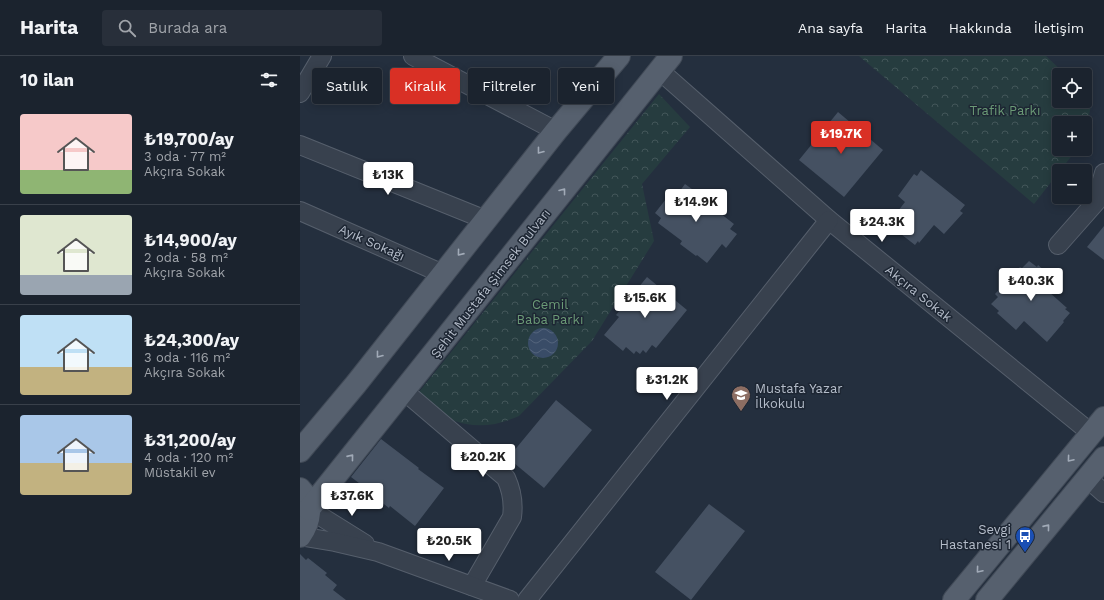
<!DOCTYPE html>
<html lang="tr">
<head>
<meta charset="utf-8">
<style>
  :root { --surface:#1b232e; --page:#282f3a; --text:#f1f3f6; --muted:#a0a4aa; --line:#39404a; --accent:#d93025 }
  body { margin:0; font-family:"Work Sans",sans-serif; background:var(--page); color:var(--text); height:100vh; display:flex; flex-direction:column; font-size:15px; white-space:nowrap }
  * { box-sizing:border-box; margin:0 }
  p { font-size:13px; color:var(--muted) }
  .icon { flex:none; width:22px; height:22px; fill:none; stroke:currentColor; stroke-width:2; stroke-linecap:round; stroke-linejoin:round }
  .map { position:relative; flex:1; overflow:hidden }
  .side { display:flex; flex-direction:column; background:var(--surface); width:300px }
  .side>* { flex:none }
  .guide { position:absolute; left:12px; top:12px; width:380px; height:36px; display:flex; gap:8px }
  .tools { position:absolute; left:752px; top:12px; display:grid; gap:8px }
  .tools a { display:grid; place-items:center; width:40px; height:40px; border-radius:4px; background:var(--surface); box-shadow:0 2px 10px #0003,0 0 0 1px var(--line); font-size:20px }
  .price { position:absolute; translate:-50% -34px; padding:0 9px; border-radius:4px; background:#fff; color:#222; font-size:13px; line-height:26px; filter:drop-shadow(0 1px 2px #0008) }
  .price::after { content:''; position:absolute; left:50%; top:24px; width:12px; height:9px; margin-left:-6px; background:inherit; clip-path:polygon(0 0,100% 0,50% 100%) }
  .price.active { background:var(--accent); color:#fff }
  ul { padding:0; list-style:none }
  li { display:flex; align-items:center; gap:12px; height:100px; padding:0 20px }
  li+li { border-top:1px solid var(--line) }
  li span { display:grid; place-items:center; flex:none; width:112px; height:80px; border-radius:4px; color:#555 }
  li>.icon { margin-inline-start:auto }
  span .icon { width:48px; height:48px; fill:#fffc; stroke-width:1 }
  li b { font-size:17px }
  h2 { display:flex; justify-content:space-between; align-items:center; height:48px; padding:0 20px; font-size:17px }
  .pill { padding:0 14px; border-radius:4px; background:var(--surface); box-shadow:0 2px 10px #0003,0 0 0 1px var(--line); font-size:14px; line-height:36px }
  .pill.active { background:var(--accent); color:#fff }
  header { display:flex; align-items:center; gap:24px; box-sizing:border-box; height:56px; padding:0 20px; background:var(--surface); border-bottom:1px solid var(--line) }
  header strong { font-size:19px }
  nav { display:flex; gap:22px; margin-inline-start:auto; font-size:14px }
  .search { width:280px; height:36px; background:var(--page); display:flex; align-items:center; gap:10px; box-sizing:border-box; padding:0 14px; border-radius:4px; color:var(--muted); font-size:15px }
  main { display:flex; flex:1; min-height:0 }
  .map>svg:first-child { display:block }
  .forest { fill:url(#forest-crowns) }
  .water { fill:url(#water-waves) }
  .building { fill:#455162 }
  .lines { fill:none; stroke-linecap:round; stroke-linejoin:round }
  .minor-casing { stroke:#565f6c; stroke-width:20 }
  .major-casing { stroke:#414a57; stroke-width:24 }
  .minor { stroke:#38414e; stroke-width:18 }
  .major { stroke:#56606e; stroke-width:22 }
  .oneway { stroke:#a1aab7 }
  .labels { text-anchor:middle; stroke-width:3; stroke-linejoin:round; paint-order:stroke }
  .park-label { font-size:13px; fill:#6b9a76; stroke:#1d2633 }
  .street-label { font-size:13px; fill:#b4bcc9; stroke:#1d2633 }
  .poi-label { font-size:13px; fill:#b4bcc9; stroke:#1d2633; text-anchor:start }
</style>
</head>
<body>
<header>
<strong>Harita</strong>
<div class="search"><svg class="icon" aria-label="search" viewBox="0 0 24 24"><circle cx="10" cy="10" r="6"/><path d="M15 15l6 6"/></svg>Burada ara</div>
<nav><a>Ana sayfa</a><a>Harita</a><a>Hakkında</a><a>İletişim</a></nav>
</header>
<main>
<section class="side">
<h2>10 ilan<svg class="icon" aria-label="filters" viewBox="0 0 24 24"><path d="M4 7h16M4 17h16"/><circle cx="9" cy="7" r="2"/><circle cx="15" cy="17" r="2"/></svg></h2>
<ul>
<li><span style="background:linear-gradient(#f6c9c9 70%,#8fb573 0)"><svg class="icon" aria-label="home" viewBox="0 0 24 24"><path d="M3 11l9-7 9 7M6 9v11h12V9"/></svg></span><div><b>₺19,700/ay</b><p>3 oda · 77 m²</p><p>Akçıra Sokak</p></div></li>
<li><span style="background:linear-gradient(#dfe7d0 75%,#9aa5b1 0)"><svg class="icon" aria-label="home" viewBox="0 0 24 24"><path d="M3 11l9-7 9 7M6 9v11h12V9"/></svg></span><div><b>₺14,900/ay</b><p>2 oda · 58 m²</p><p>Akçıra Sokak</p></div></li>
<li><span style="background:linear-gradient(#bfe0f5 65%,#c2b280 0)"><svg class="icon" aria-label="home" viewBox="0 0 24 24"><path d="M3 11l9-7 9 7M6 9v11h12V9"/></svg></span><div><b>₺24,300/ay</b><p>3 oda · 116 m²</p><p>Akçıra Sokak</p></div></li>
<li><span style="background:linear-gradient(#a9c7e8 60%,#c2b280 0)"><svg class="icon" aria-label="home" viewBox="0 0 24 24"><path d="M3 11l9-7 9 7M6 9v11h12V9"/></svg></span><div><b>₺31,200/ay</b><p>4 oda · 120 m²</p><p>Müstakil ev</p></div></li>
</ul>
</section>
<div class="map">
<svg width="804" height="544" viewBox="0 0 804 544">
  <defs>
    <pattern id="forest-crowns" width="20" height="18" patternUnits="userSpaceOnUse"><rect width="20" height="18" fill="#263c3f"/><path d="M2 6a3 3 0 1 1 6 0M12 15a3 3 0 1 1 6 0" fill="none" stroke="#435659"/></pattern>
    <pattern id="water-waves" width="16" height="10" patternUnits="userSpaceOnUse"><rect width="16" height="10" fill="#394c67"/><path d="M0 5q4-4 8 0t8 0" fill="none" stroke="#53647b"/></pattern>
  </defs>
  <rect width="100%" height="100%" fill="#242f3e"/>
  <g class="forest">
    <polygon points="559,0 746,0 766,19 759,19 759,45 785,45 785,37 792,44 785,80 785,67 759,67 759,93 777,93 734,148"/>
    <path d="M359,38L390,71L342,128L354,185L292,285L219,360C199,369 177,373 155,365C153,364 149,363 147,361C137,354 128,344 119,336Z"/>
  </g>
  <circle class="water" cx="243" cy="287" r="15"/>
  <g class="building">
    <polygon points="538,56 583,94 544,141 499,104"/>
    <polygon points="621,114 665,149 660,155 663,157 644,178 634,169 619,187 618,185 615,189 588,168 605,146 598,140 614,118 617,120"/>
    <polygon points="385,128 396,136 396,135 418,152 416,154 434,168 430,173 437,178 426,192 422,188 407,207 397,199 396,200 380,188 382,185 358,167 361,162 355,157 366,143 371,147"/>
    <polygon points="804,170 804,204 787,191"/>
    <polygon points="729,205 737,211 738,209 758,226 749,236 767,252 765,253 770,257 763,265 764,266 747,286 724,265 716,274 697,257 699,255 691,248 698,241 695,238 720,211 722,212"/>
    <polygon points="347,221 387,254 356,292 352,289 346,297 343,294 340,298 336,295 334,298 326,291 323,295 304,279 319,261 316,259"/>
    <polygon points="256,344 292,374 244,432 208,402"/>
    <polygon points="81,383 119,412 118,413 144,432 115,470 90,450 89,452 76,442 76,440 51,421"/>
    <polygon points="409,448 445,475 391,544 355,516"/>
    <polygon points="0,498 6,504 8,502 27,517 25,519 37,529 33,534 46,544 0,544"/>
  </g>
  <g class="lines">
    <g class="minor-casing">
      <g id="minor">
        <polyline points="113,0 256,75"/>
        <polyline points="359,14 529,164 791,377"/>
        <polyline points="0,37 22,0"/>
        <polyline points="0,89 186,164"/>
        <polyline points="0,155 143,218"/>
        <polyline points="758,189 796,146 804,117"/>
        <path d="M104,335L206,422C212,435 214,446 212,461L172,530"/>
        <polyline points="787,422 804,437"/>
        <polyline points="9,453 65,488"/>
        <polyline points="0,480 35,486 78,496 210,544"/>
        <polyline points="227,544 529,164"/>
      </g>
    </g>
    <g class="major-casing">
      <g id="major">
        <polyline points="0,395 56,328 256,75 319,0"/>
        <path d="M0,433C14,447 10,466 0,480"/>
        <polyline points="9,453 371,0"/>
        <polyline points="654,544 804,362"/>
        <polyline points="687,544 804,402"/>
      </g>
    </g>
    <use href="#minor" class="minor"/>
    <use href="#major" class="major"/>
  </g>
  <defs><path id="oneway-chevron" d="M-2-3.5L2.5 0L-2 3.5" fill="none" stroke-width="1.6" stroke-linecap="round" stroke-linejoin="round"/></defs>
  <g class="oneway">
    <use href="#oneway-chevron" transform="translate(240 95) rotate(128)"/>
    <use href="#oneway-chevron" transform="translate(263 135) rotate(-52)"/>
    <use href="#oneway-chevron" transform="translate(160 197) rotate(129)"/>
    <use href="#oneway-chevron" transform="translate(79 299) rotate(128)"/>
    <use href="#oneway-chevron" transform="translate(51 401) rotate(-51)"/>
    <use href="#oneway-chevron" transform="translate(770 403) rotate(130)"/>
    <use href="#oneway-chevron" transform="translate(747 471) rotate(-51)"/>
    <use href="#oneway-chevron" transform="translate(679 514) rotate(130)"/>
  </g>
  <defs>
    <g id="school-pin" transform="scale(1)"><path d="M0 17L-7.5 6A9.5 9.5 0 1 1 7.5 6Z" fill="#8d6e63" stroke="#1d2633"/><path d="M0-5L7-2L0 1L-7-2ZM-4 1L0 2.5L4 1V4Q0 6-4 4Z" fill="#fff"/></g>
    <g id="bus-pin" transform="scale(1)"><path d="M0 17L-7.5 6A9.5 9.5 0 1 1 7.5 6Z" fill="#1a4fb4" stroke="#1d2633"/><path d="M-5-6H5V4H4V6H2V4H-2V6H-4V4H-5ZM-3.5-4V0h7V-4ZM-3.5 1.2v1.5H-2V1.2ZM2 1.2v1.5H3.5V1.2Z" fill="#fff"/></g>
  </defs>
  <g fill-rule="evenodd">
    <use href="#school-pin" x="441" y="339"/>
    <use href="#bus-pin" x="725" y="480"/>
  </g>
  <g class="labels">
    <g class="park-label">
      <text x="705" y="59">Trafik Parkı</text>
      <text x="250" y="253">Cemil<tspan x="250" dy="15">Baba Parkı</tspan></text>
    </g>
    <g class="street-label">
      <text transform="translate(72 186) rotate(24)" y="5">Ayık Sokağı</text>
      <text transform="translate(190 227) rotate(-52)" y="5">Şehit Mustafa Şimsek Bulvarı</text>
      <text transform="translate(619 237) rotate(39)" y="5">Akçıra Sokak</text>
    </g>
    <g class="poi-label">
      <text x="455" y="337">Mustafa Yazar<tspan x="455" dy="15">İlkokulu</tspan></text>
      <text x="711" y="478" text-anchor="end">Sevgi<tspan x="711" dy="15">Hastanesi 1</tspan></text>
    </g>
  </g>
</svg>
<div class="tools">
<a><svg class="icon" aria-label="locate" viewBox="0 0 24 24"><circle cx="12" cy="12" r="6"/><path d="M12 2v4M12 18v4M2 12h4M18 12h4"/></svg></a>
<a>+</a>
<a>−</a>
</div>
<b class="price active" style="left:541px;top:99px">₺19.7K</b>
<b class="price" style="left:88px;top:140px">₺13K</b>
<b class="price" style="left:396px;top:167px">₺14.9K</b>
<b class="price" style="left:582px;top:187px">₺24.3K</b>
<b class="price" style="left:731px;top:246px">₺40.3K</b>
<b class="price" style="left:345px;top:263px">₺15.6K</b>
<b class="price" style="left:367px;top:345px">₺31.2K</b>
<b class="price" style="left:183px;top:422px">₺20.2K</b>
<b class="price" style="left:52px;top:461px">₺37.6K</b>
<b class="price" style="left:149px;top:506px">₺20.5K</b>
<div class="guide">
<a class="pill">Satılık</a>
<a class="pill active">Kiralık</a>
<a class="pill">Filtreler</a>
<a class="pill">Yeni</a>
</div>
</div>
</main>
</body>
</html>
